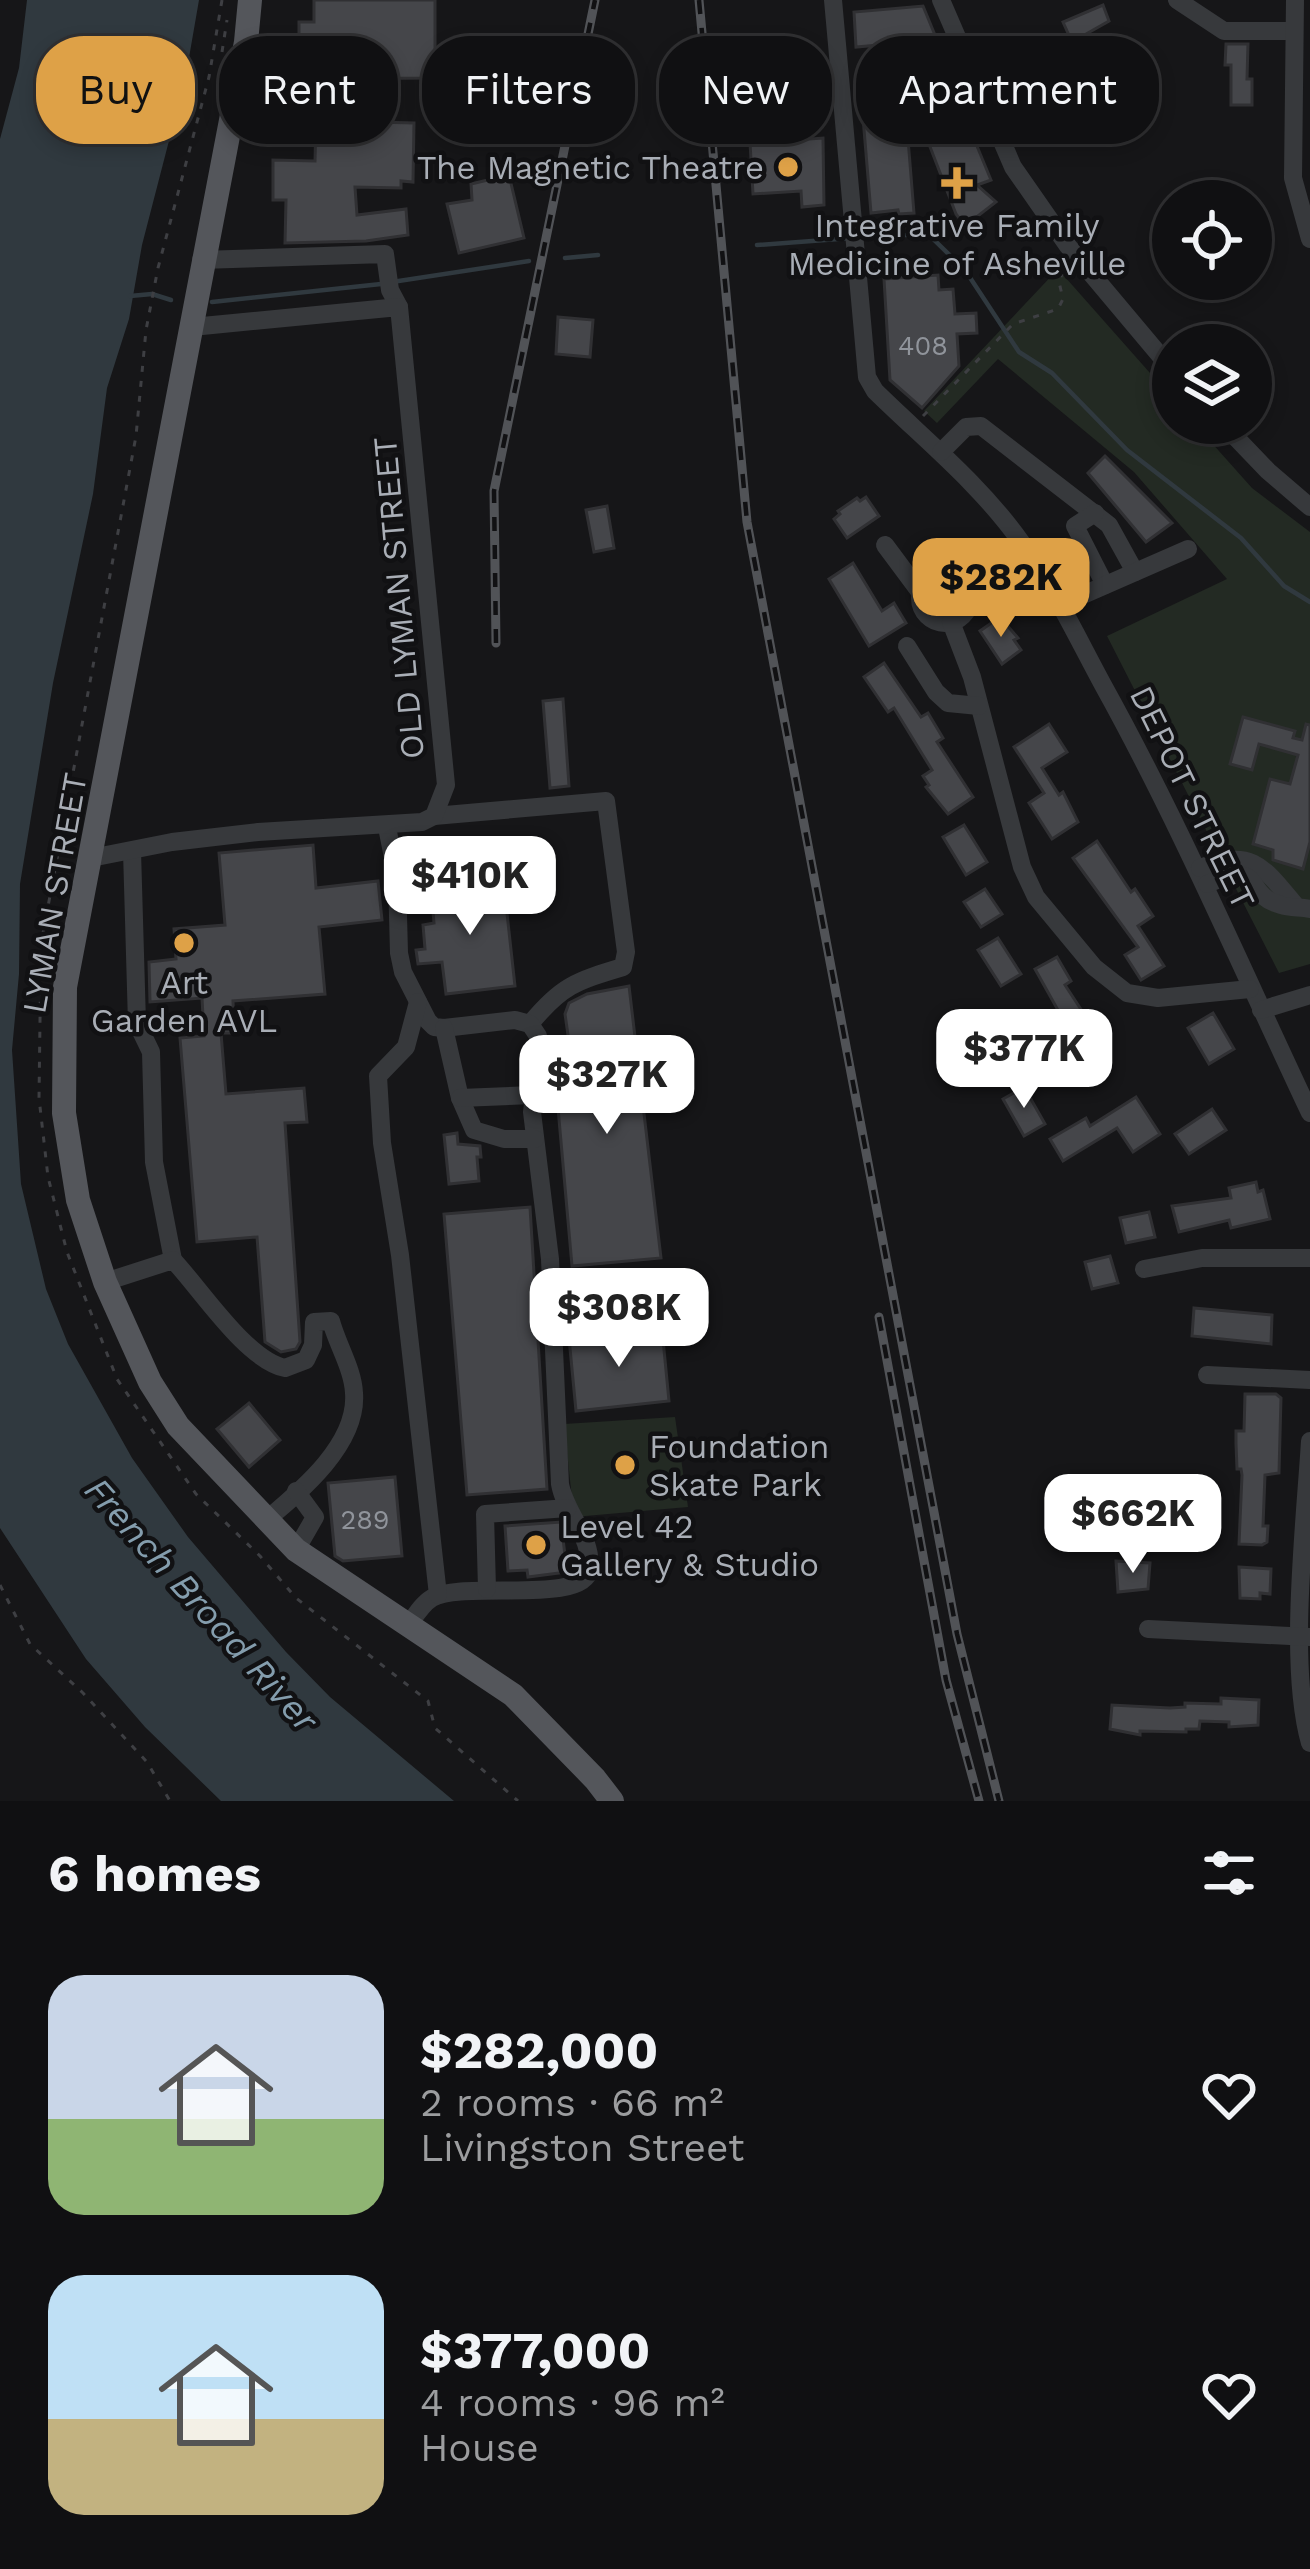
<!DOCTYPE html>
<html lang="en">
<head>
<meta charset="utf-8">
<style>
  :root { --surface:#101012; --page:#19191b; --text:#f1f3f6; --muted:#9c9d9f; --line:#303032; --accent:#dea147 }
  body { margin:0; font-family:"Work Sans",sans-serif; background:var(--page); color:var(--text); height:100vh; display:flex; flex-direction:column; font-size:45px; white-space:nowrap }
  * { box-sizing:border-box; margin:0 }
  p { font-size:39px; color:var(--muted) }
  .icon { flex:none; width:66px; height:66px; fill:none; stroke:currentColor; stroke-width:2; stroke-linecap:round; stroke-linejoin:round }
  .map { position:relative; height:1801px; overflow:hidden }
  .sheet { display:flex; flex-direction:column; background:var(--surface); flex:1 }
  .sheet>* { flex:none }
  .banner { position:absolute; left:36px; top:36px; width:1239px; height:108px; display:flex; gap:24px }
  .tools { position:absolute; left:1152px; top:180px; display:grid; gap:24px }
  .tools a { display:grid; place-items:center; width:120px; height:120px; border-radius:50%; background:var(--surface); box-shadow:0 6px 18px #0003,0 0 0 3px var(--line); font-size:60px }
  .price { position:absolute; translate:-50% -102px; padding:0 27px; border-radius:24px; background:#fff; color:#222; font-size:39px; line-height:78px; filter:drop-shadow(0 3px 6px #0008) }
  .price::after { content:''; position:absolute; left:50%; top:72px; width:36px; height:27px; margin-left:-18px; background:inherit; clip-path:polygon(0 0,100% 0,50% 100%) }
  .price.current { background:var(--accent); color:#111 }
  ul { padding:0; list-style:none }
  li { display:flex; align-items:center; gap:36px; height:300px; padding:0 48px }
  li span { display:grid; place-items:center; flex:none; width:336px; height:240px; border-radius:36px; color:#555 }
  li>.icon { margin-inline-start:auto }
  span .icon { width:144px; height:144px; fill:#fffc; stroke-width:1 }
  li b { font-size:51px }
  h2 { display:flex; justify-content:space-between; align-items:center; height:144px; padding:0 48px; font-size:51px }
  .tag { padding:0 42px; border-radius:48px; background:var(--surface); box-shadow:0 6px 18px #0003,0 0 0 3px var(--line); font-size:42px; line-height:108px }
  .tag.current { background:var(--accent); color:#111 }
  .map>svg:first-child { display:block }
  .green { fill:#232a23 }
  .water { fill:#30393f }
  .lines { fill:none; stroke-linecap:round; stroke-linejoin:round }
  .stream { stroke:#30393f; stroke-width:4.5 }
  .building { fill:#45464a; stroke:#303033; stroke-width:3 }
  .path { stroke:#3e3f43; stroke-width:3; stroke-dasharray:6 9; stroke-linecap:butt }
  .minor { stroke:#37393c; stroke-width:18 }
  .major { stroke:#54565b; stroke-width:24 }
  .rail-casing { stroke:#515357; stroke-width:9 }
  .rail { stroke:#111113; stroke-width:4.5; stroke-dasharray:14; stroke-linecap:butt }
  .poi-dot { fill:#dea147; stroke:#111113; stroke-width:4.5 }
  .labels { text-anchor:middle; stroke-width:9; stroke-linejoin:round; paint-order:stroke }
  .number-label { font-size:27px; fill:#90949b }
  .poi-label { font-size:33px; fill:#a9aeb6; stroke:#111113 }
  .street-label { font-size:33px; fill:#a9aeb6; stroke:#111113 }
  .water-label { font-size:36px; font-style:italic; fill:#849dad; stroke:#111113 }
</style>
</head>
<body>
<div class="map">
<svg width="1310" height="1801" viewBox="0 0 1310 1801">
  <rect width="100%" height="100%" fill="#161618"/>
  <g class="green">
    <polygon points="1058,269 1173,399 1173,423 1194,423 1252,488 1310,532 1310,964 1279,973 1107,636 1227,579 1134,472 998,359 937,423 924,411"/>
    <polygon points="675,1417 688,1507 574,1517 564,1424"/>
  </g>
  <polygon class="water" points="27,0 199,0 186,75 142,245 129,319 107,388 93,494 53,683 20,884 19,974 12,1050 21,1184 46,1289 68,1344 132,1458 188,1537 286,1652 330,1697 454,1801 221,1801 145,1727 86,1659 0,1528 0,139 19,68"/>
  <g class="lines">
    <g class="stream">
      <polyline points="863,237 928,234 965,270 1019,352 1052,373 1127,450 1241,538 1284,586 1310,602"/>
      <polyline points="757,245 852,238"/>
      <polyline points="565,258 598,255"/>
      <polyline points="392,282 529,261"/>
      <polyline points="130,296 152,294 171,300"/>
      <polyline points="212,302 381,284"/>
    </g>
  </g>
  <g class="building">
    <polygon points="314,0 435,0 435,78 299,79 299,22 314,22"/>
    <polygon points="1103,5 1109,21 1072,42 1063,22"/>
    <polygon points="923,6 937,40 856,47 854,12"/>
    <polygon points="1226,44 1248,44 1247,79 1252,79 1252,105 1231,105 1231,65 1225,65"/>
    <polygon points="929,63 935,76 946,71 991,180 977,185 996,202 965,226 956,214 903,77 914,213 899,214 898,210 871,213 859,70"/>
    <polygon points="313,103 338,104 337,121 414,123 413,182 401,181 401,188 355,187 357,215 406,209 408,235 366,241 285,243 286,200 273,200 273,160 315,161 316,119 312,119"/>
    <polygon points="823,138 824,205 802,207 801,191 753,194 750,143"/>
    <polygon points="509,175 524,238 459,253 447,204 472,200 471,184"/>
    <polygon points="938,275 939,290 953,289 955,314 976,313 977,333 957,334 959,366 922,408 890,380 884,279"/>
    <polygon points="558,317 593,320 590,357 556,354"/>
    <polygon points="1105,456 1172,523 1146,542 1088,473"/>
    <polygon points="866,497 879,516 847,538 834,519 840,514 838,511 857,498 860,501"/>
    <polygon points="607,506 614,548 594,552 586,510"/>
    <polygon points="853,563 882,611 894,603 906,623 869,646 829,579"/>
    <polygon points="1000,617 1018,638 1014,640 1021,650 1002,664 980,631"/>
    <polygon points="884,663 921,717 928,713 943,738 937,742 973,797 948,814 926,787 929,785 923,776 932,770 894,708 888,712 864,677"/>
    <polygon points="563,699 569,786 550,788 543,701"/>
    <polygon points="1243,717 1295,731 1293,738 1302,740 1306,724 1310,725 1310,842 1303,869 1273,860 1273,850 1253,844 1270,779 1290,784 1298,755 1259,744 1252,770 1230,764"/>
    <polygon points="1049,724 1067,752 1042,768 1059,795 1063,792 1078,822 1052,839 1029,803 1044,793 1014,747"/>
    <polygon points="964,825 987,862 966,875 943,837"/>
    <polygon points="1097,841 1131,892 1135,889 1153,916 1138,926 1164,966 1141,980 1125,955 1138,947 1073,858"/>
    <polygon points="313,845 316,888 378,881 382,920 319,927 325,994 233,1001 234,1033 221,1033 226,1094 304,1088 307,1122 285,1123 300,1342 296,1349 281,1352 265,1342 257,1237 197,1242 180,1038 204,1036 202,998 150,1002 149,962 176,959 174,929 225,925 219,853"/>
    <polygon points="473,876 475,889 504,886 515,986 446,994 442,962 418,964 416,950 425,949 423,925 434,923 432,900 450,899 450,879"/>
    <polygon points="985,889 1002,914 981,927 964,902"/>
    <polygon points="998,938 1021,974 1001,986 978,950"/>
    <polygon points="1057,957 1071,981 1065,985 1088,1020 995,1072 983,1052 1019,1029 1023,1035 1059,1012 1035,969"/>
    <polygon points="629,986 661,1258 572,1266 558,1108 578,1106 565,1014 569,1003 587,994"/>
    <polygon points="1213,1013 1234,1049 1209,1064 1188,1028"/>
    <polygon points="1024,1087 1045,1124 1024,1136 1003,1099"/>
    <polygon points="1136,1097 1160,1134 1133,1152 1117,1128 1063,1161 1050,1139 1086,1118 1090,1126"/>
    <polygon points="1212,1109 1226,1130 1189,1154 1175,1134"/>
    <polygon points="457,1133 458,1144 480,1146 481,1157 477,1157 479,1181 449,1184 444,1135"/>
    <polygon points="1256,1182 1258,1192 1263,1190 1270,1219 1231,1228 1229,1220 1179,1232 1172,1206 1231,1198 1229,1188"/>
    <polygon points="530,1207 547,1489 467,1495 444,1214"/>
    <polygon points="1149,1212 1155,1237 1126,1243 1120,1218"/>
    <polygon points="1110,1256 1118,1283 1092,1289 1085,1262"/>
    <polygon points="1194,1308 1272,1315 1271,1344 1192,1336"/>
    <polygon points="662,1329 669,1401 576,1411 569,1338"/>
    <polygon points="1245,1394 1276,1394 1281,1398 1279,1473 1265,1475 1263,1526 1268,1526 1267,1542 1262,1545 1239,1544 1242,1475 1241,1469 1237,1469 1236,1444 1236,1431 1244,1431"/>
    <polygon points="249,1403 280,1440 249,1467 217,1429"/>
    <polygon points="395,1477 402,1556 343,1561 335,1556 328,1483"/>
    <polygon points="561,1522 567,1572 528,1577 527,1570 508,1571 505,1526"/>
    <polygon points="1116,1561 1150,1563 1148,1589 1118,1592"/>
    <polygon points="1239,1567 1271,1569 1270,1594 1260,1593 1260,1599 1240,1598"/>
    <polygon points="1221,1698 1259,1700 1258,1725 1229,1727 1229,1722 1200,1721 1199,1729 1186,1729 1186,1732 1140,1731 1140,1735 1110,1729 1112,1705 1170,1708 1185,1707 1185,1703 1221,1704"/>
  </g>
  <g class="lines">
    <g class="path">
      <polyline points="222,0 209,77 158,268 146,330 136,436 41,944 39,1098 48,1177 67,1252 117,1379 196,1494 260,1556 296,1598 428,1701 435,1728 518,1801"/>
      <polyline points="222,52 227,20"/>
      <polyline points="923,416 1013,324 1058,309 1063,299 1059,282 1063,271"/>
      <polyline points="0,1585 30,1644 83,1693 147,1762 170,1801"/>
    </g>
    <g class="minor">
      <path d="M833,0L867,377L875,391C925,440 980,484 1021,542C1053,586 1077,637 1103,685C1180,824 1242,969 1310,1113"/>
      <polyline points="941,0 1013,167 1068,246 1173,371"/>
      <polyline points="1177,0 1224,31 1294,31"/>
      <polyline points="1295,0 1293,178 1310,239"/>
      <polyline points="201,260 385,254 390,290 399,307"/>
      <polyline points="1222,423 1268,471 1310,507"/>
      <polyline points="941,452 966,427 981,426 1109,525 1135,572"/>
      <polyline points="1095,513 1075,526 1105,585"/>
      <polyline points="885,545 920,592"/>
      <circle cx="945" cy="598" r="25"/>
      <polyline points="1060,605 1188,549"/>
      <polyline points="951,622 972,677 1022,867 1036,897 1094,967 1127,993 1158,998 1250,989"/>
      <polyline points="907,646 936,692 948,703 979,706"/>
      <path d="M434,816L606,801L626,952L623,967C576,981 561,986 530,1024"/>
      <path d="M387,827L397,878L399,953L403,972L428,1021L434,1027L444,1028L515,1020L530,1024L538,1036L540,1049L532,1112L550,1259L560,1484C565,1513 594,1539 589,1570C584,1605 462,1580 432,1598C422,1604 415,1616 408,1626"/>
      <polyline points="132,851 137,1023 151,1052 154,1162 173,1260"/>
      <polyline points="91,858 172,842 258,832 422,822 434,816 446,785 399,307 192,327"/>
      <path d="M1200,868C1252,848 1263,866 1296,906"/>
      <path d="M1207,884C1268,859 1241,895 1281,905C1290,908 1301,907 1310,909"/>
      <polyline points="418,1002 406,1047 378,1076 382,1143 400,1255 438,1595"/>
      <polyline points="1261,1010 1310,995"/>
      <polyline points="444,1028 460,1098 474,1130 504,1139 535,1139"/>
      <polyline points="460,1098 532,1095"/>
      <polyline points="1144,1269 1202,1258 1310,1258"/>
      <path d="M105,1282L173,1260C200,1288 246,1360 285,1368L306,1360L313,1345L314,1322L331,1321C337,1344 353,1369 354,1393C358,1444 301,1491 265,1521"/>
      <polyline points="1207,1375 1310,1380"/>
      <path d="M1310,1441C1305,1524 1288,1666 1310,1743"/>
      <polyline points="296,1550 315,1517 296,1491"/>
      <polyline points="487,1589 485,1514 568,1508"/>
      <polyline points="1148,1629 1310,1637"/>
    </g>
    <polyline class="major" points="250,0 246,42 65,987 64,1113 78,1200 105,1282 150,1382 178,1426 296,1550 513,1695 595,1779 612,1801"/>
    <g class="rail-casing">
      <g id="rail">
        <polyline points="699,0 747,522 957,1634 999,1801"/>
        <polyline points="531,127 552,102 572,63"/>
        <polyline points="496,643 494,491 595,0"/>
        <polyline points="879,1317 946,1680 979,1801"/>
      </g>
    </g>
    <use href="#rail" class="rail"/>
  </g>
  <g class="poi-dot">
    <circle cx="788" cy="167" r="12"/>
    <path d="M951 165h12v12h12v12h-12v12h-12v-12h-12v-12h12z"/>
    <circle cx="184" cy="943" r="12"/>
    <circle cx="625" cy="1465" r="12"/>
    <circle cx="536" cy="1545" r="12"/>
  </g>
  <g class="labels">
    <g class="number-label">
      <text x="923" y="355">408</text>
      <text x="365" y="1529">289</text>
    </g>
    <g class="poi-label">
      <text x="764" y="179" text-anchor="end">The Magnetic Theatre</text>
      <text x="957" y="237">Integrative Family<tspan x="957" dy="38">Medicine of Asheville</tspan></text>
      <text x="184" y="994">Art<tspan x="184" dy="38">Garden AVL</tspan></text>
      <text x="649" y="1458" text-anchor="start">Foundation<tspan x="649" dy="38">Skate Park</tspan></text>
      <text x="560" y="1538" text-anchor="start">Level 42<tspan x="560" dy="38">Gallery &amp; Studio</tspan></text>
    </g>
    <g class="street-label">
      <text transform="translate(398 598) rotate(-95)" y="12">OLD LYMAN STREET</text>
      <text transform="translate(1193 797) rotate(64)" y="12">DEPOT STREET</text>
      <text transform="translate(54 893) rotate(-80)" y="12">LYMAN STREET</text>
    </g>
    <g class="water-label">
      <text transform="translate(202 1604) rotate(48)" y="13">French Broad River</text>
    </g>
  </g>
</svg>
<div class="tools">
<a><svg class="icon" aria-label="locate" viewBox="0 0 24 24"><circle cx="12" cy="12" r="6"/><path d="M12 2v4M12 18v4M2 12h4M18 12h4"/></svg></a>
<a><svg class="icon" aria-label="layers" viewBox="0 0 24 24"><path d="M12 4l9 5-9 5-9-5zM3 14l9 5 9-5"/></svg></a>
</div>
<b class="price current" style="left:1001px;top:640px">$282K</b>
<b class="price" style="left:470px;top:938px">$410K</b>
<b class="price" style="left:1024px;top:1111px">$377K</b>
<b class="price" style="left:607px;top:1137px">$327K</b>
<b class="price" style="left:619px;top:1370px">$308K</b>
<b class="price" style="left:1133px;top:1576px">$662K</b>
<div class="banner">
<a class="tag current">Buy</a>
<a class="tag">Rent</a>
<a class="tag">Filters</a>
<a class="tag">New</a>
<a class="tag">Apartment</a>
</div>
</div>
<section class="sheet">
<h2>6 homes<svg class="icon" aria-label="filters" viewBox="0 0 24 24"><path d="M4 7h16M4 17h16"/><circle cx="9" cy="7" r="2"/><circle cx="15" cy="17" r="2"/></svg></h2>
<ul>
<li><span style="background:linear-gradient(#c9d6e8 60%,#8fb573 0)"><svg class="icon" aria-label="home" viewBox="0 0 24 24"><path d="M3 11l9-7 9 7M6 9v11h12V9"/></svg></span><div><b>$282,000</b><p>2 rooms · 66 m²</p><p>Livingston Street</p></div><svg class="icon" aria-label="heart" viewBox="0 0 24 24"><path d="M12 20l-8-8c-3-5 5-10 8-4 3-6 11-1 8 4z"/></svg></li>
<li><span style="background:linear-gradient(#bfe0f5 60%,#c2b280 0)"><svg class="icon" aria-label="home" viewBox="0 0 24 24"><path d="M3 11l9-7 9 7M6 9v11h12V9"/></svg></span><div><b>$377,000</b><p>4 rooms · 96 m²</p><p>House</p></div><svg class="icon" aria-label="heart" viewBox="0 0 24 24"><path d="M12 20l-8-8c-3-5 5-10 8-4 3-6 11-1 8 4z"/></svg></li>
</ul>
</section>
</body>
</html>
